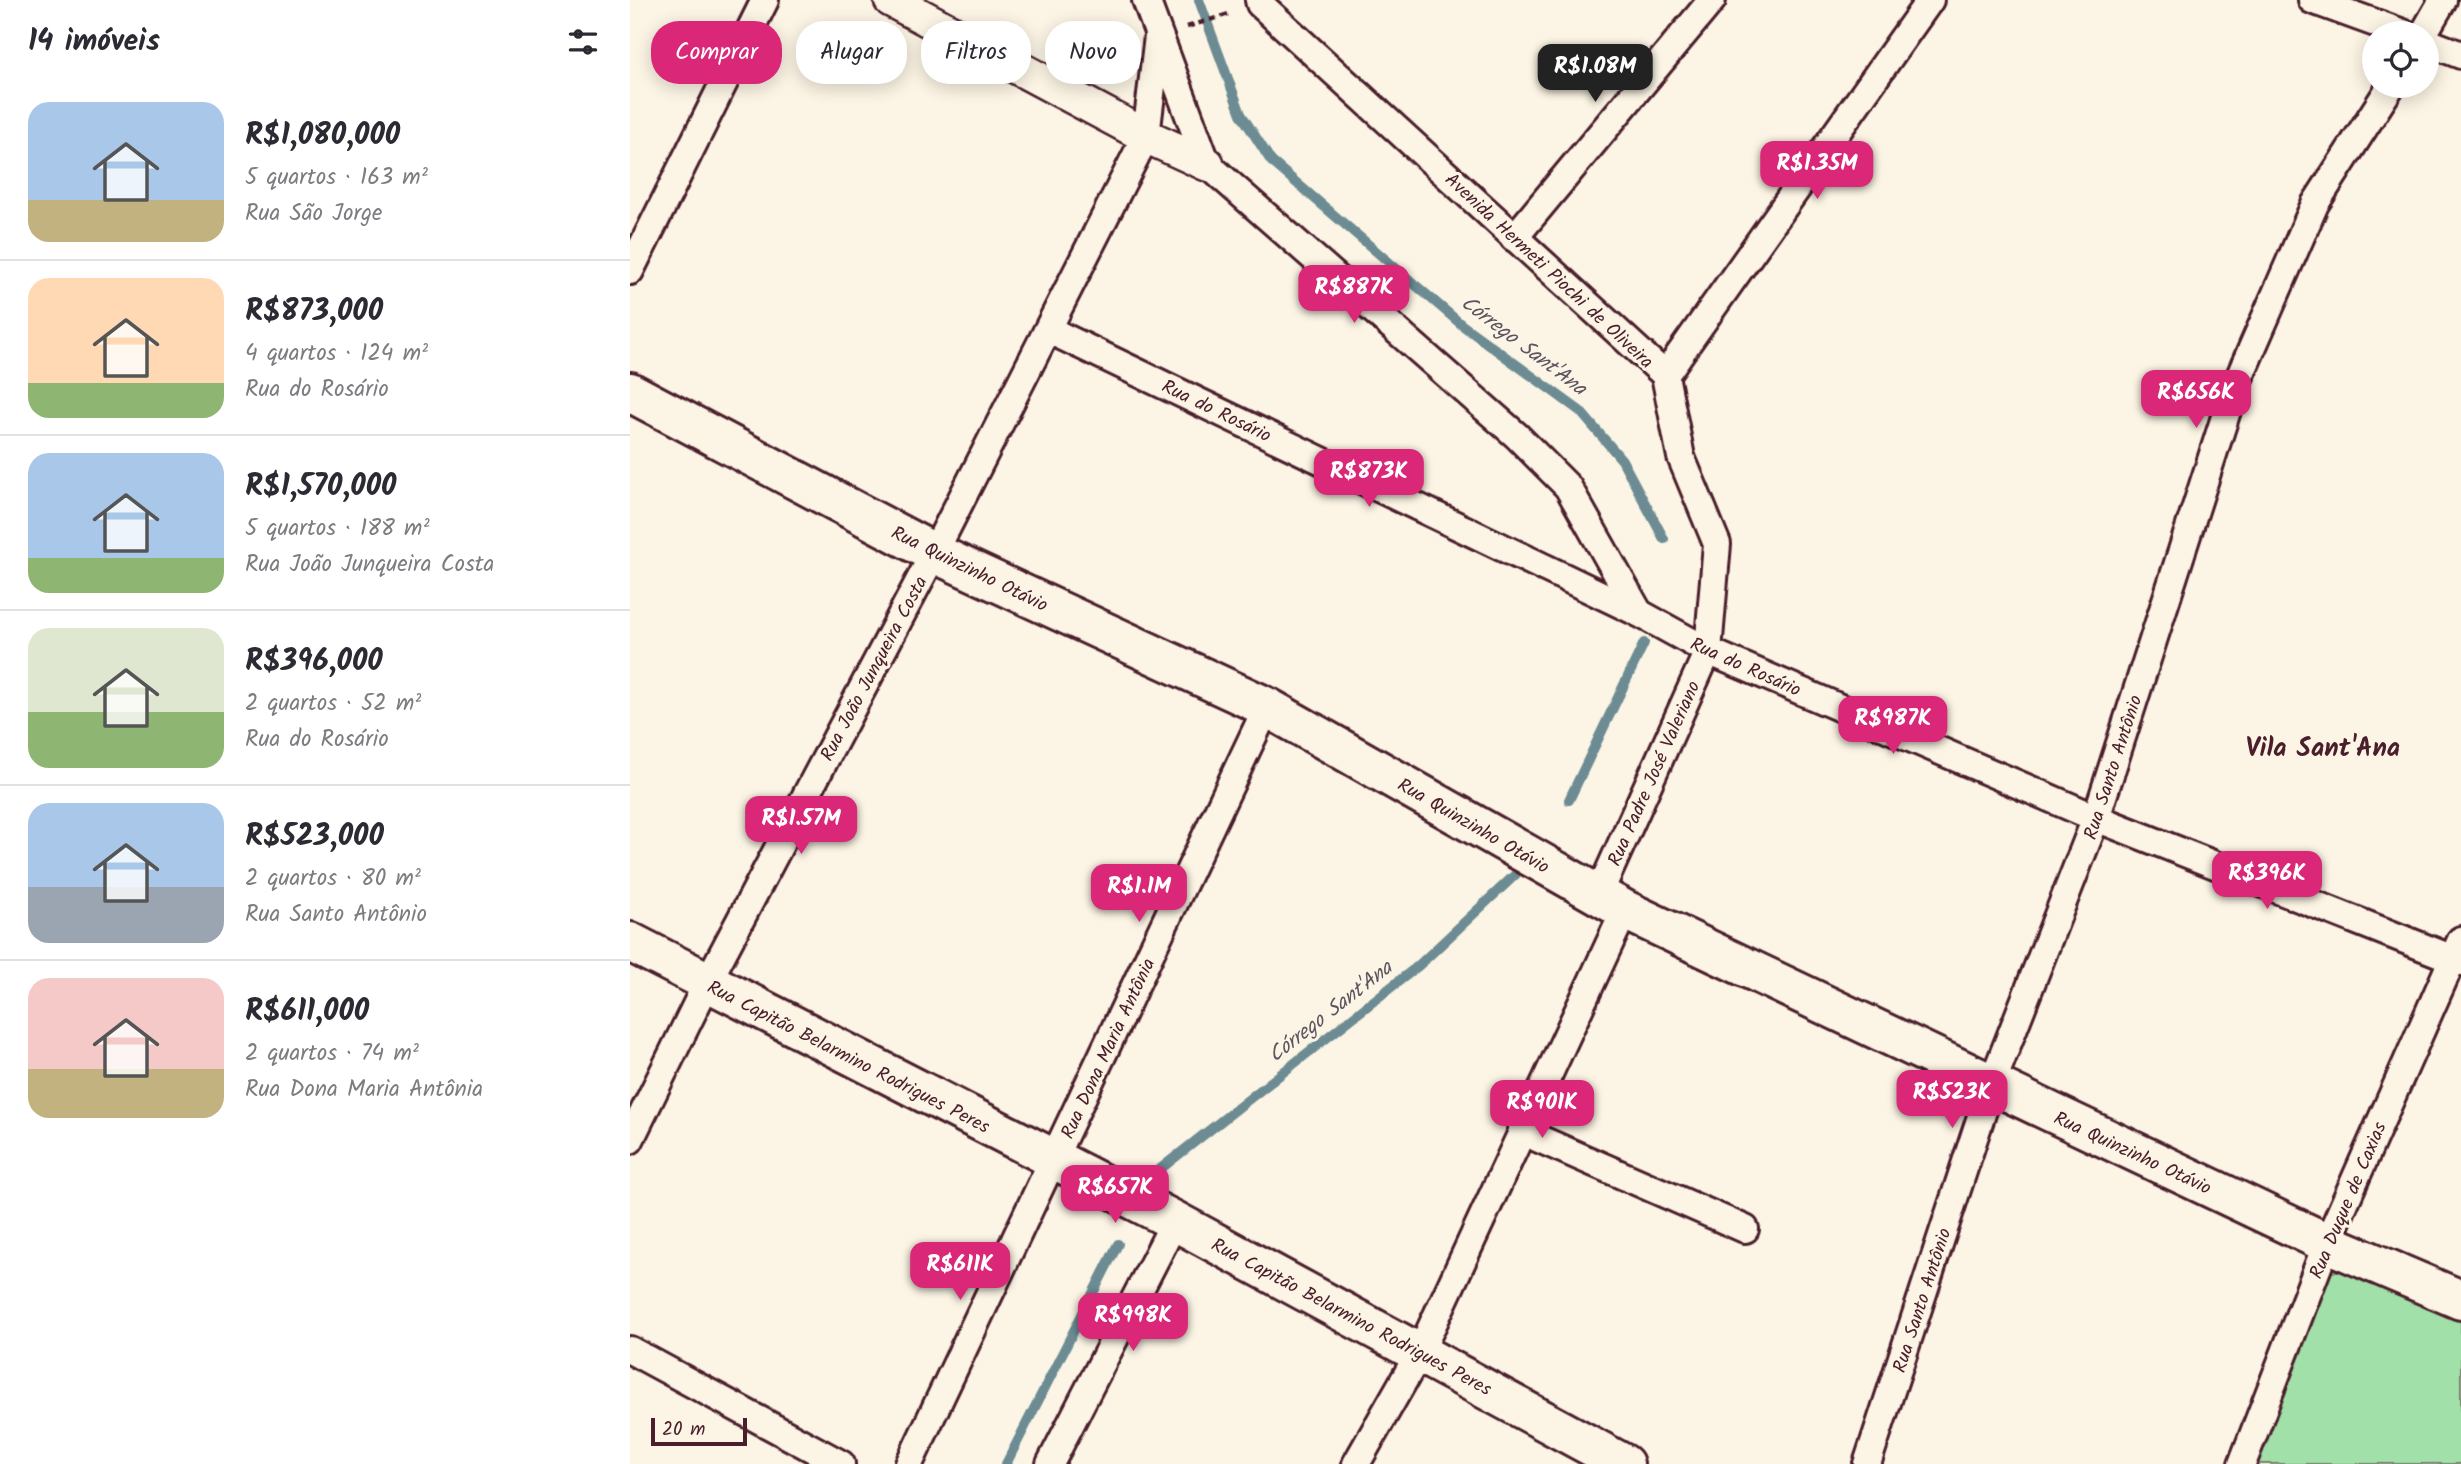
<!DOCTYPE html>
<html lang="pt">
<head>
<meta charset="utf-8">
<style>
  :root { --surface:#fff; --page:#f7f7f7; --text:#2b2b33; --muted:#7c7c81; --line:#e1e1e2; --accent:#db2777 }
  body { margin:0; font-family:Kalam,sans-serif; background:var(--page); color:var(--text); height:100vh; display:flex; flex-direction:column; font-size:26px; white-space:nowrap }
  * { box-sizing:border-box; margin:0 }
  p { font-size:23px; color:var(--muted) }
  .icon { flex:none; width:38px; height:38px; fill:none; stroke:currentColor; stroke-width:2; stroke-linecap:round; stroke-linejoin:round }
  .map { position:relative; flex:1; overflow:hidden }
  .side { display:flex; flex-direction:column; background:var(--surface); width:630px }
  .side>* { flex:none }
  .hud { position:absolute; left:21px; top:21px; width:665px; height:63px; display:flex; gap:14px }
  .buttons { position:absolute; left:1732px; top:21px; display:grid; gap:14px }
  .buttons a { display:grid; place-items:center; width:77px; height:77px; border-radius:50%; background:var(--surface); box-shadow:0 4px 18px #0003; font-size:35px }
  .scale { position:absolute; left:21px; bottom:18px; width:96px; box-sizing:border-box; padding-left:7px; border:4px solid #4a1f2b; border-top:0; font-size:19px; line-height:24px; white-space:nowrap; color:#4a1f2b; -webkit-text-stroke:5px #fcf5e5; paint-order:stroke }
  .price { position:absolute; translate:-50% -60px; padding:0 16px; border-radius:14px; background:var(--accent); color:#fff; font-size:23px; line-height:46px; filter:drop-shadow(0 2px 4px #0008) }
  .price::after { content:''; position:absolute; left:50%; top:42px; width:21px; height:16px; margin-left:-10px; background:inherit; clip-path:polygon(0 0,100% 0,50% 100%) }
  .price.current { background:#222; color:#fff }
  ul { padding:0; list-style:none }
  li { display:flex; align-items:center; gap:21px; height:175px; padding:0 28px }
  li+li { border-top:2px solid var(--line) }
  li span { display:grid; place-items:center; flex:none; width:196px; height:140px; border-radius:21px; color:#555 }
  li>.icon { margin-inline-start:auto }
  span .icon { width:84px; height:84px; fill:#fffc; stroke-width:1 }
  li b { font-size:30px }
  h2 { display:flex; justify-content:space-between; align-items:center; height:84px; padding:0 28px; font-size:30px }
  .tag { padding:0 24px; border-radius:28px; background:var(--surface); box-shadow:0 4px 18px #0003; font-size:24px; line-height:63px }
  .tag.current { background:var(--accent); color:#fff }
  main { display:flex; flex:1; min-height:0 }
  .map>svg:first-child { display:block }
  .green { fill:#a1e0a9; stroke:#76806a; stroke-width:2 }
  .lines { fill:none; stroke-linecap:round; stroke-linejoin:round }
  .stream { stroke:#6c8b93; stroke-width:10 }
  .minor-casing { stroke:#4a1f2b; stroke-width:32 }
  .tertiary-casing { stroke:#4a1f2b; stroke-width:38 }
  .secondary-casing { stroke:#4a1f2b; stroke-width:44 }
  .path { stroke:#4a1f2b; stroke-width:4.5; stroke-dasharray:7 5; stroke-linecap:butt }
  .minor { stroke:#fcf5e5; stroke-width:26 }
  .tertiary { stroke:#fcf5e5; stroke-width:33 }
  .secondary { stroke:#fcf5e5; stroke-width:38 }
  .labels { text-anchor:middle; stroke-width:6; stroke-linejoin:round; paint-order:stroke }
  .street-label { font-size:19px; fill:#4a1f2b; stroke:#fcf5e5 }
  .water-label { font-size:21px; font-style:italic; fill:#5b555f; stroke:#fcf5e5 }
  .district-label { font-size:26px; font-weight:bold; fill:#4a1f2b; stroke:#fcf5e5 }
</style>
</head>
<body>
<main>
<section class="side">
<h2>14 imóveis<svg class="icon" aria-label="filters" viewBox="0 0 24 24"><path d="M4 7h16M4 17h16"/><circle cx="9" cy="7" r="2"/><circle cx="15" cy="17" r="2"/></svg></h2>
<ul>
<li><span style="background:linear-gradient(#a9c7e8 70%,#c2b280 0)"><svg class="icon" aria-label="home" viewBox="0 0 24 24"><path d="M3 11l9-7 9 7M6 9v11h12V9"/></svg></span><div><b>R$1,080,000</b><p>5 quartos · 163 m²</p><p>Rua São Jorge</p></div></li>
<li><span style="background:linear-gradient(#ffd9b3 75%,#8fb573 0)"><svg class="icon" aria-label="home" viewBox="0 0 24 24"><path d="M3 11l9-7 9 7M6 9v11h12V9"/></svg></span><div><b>R$873,000</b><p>4 quartos · 124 m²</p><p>Rua do Rosário</p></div></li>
<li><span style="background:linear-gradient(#a9c7e8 75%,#8fb573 0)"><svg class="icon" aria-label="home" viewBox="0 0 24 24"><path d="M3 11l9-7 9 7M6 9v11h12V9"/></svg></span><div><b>R$1,570,000</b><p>5 quartos · 188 m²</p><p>Rua João Junqueira Costa</p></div></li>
<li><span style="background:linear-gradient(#dfe7d0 60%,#8fb573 0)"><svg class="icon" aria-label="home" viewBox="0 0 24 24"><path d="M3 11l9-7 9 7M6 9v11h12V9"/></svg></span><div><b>R$396,000</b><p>2 quartos · 52 m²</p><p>Rua do Rosário</p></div></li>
<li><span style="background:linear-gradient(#a9c7e8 60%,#9aa5b1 0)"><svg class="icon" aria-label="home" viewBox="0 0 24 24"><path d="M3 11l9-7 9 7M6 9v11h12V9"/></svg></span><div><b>R$523,000</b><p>2 quartos · 80 m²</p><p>Rua Santo Antônio</p></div></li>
<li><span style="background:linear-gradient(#f6c9c9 65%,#c2b280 0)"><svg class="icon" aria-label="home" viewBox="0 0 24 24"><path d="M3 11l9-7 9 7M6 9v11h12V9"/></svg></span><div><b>R$611,000</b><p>2 quartos · 74 m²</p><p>Rua Dona Maria Antônia</p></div></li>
</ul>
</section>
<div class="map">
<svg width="1831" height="1464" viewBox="0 0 1831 1464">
  <rect width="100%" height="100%" fill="#fcf5e5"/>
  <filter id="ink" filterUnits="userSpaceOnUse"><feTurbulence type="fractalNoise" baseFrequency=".0143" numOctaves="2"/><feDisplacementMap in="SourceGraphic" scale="14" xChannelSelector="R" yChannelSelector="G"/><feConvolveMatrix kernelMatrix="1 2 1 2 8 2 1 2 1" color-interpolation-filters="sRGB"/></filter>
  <g filter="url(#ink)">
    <polygon class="green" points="1722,1267 1831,1320 1831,1464 1620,1464 1698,1273"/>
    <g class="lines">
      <g class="stream">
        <polyline points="569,0 611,114 641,161 832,325 950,411 992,460 1034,539"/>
        <polyline points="939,800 1014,643"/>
        <polyline points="529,1170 788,966 886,874"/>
        <polyline points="376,1464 488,1244"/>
      </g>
      <g class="minor-casing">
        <g id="minor">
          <polyline points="516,0 577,164 887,436 938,487 1009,613"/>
          <polyline points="629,0 630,4 1035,375 1051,457 1087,544 1078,651 968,896"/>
          <polyline points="1682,0 1773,33"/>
          <polyline points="1794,33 1813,0"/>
          <polyline points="1797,42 1831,55"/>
          <polyline points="884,238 1082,0"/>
          <polyline points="0,271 135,0"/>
          <polyline points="419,330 1009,613 1078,651 1466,818 1831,962"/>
          <polyline points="1035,375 1300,0"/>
          <polyline points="891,1131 1115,1229"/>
          <polyline points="0,1140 77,983 304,553 516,136 528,36"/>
          <polyline points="0,1350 211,1464"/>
          <polyline points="279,1464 637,707"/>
          <polyline points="420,1464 545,1221"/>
          <polyline points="726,1464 790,1352 995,910"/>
          <polyline points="1237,1464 1361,1086 1466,818 1603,392 1685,204 1761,86"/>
          <polyline points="1612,1464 1697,1243 1831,940"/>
        </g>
      </g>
      <g class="tertiary-casing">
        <polyline id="tertiary" points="261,0 516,136 577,164"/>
      </g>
      <g class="secondary-casing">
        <g id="secondary">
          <polyline points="0,392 304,553 637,707 995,910 1697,1243 1831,1300"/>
          <polyline points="0,942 545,1221 994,1464"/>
        </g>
      </g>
      <polyline class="path" points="557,27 602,13"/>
      <use href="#minor" class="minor"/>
      <use href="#tertiary" class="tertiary"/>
      <use href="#secondary" class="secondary"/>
    </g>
  </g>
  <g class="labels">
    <g class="street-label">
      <text transform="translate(920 270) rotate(43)" y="7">Avenida Hermeti Piochi de Oliveira</text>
      <text transform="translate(587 410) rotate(26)" y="7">Rua do Rosário</text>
      <text transform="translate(340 568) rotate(26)" y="7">Rua Quinzinho Otávio</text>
      <text transform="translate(1116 666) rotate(24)" y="7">Rua do Rosário</text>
      <text transform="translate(243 668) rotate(-62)" y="7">Rua João Junqueira Costa</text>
      <text transform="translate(1482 767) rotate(-72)" y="7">Rua Santo Antônio</text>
      <text transform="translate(1023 773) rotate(-66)" y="7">Rua Padre José Valeriano</text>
      <text transform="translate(844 825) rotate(30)" y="7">Rua Quinzinho Otávio</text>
      <text transform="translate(477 1048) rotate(-65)" y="7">Rua Dona Maria Antônia</text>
      <text transform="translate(219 1056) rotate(27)" y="7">Rua Capitão Belarmino Rodrigues Peres</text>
      <text transform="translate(1503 1152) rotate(25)" y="7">Rua Quinzinho Otávio</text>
      <text transform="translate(1717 1200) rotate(-67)" y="7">Rua Duque de Caxias</text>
      <text transform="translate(1291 1300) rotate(-72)" y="7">Rua Santo Antônio</text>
      <text transform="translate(722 1316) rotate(28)" y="7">Rua Capitão Belarmino Rodrigues Peres</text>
    </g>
    <g class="water-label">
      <text transform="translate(894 345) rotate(37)" y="7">Córrego Sant'Ana</text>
      <text transform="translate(700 1011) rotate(-38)" y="7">Córrego Sant'Ana</text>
    </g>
    <g class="district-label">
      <text x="1693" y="756">Vila Sant'Ana</text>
    </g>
  </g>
</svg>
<div class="buttons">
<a><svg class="icon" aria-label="locate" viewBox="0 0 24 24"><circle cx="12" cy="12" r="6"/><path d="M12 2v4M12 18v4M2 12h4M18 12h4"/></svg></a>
</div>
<div class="scale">20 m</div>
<b class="price current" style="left:965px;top:104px">R$1.08M</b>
<b class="price" style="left:1187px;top:201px">R$1.35M</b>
<b class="price" style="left:724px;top:325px">R$887K</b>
<b class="price" style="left:1566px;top:430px">R$656K</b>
<b class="price" style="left:739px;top:509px">R$873K</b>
<b class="price" style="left:1263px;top:756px">R$987K</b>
<b class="price" style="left:171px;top:856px">R$1.57M</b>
<b class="price" style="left:1637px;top:911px">R$396K</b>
<b class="price" style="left:509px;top:924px">R$1.1M</b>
<b class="price" style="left:1322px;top:1130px">R$523K</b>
<b class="price" style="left:912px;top:1140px">R$901K</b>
<b class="price" style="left:485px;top:1225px">R$657K</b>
<b class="price" style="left:330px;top:1302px">R$611K</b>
<b class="price" style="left:503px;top:1353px">R$998K</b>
<div class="hud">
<a class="tag current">Comprar</a>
<a class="tag">Alugar</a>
<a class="tag">Filtros</a>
<a class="tag">Novo</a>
</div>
</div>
</main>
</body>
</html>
